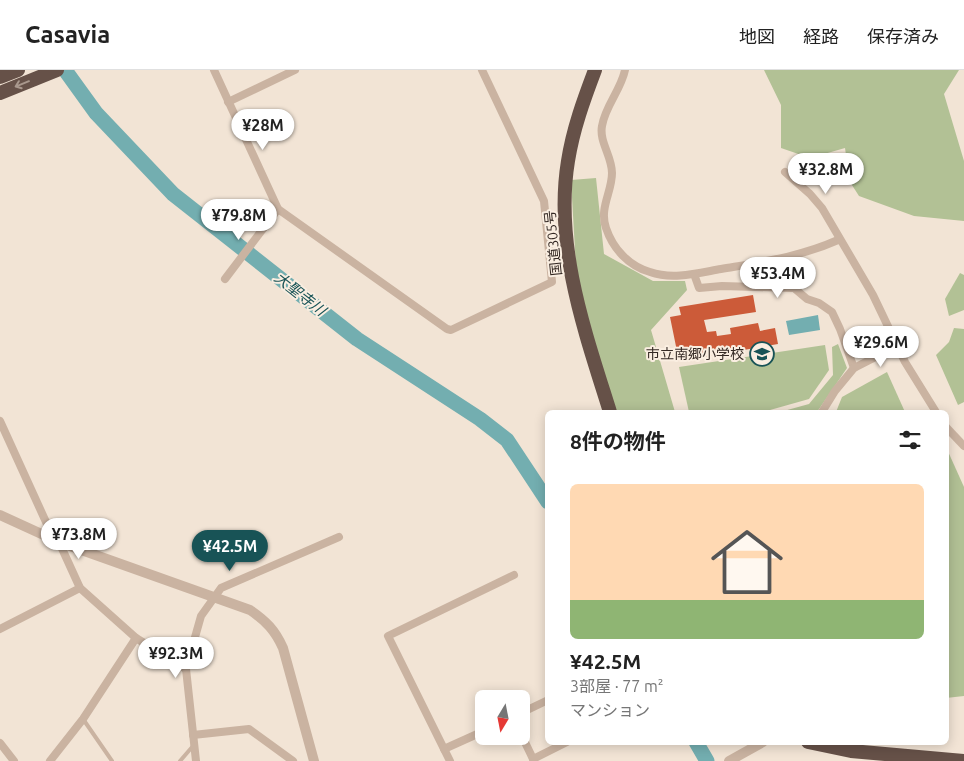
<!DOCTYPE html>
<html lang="ja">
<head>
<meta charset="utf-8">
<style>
  :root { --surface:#fff; --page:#f6f6f6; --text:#222; --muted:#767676; --line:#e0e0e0; --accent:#185356 }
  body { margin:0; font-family:Ubuntu,"Noto Sans JP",sans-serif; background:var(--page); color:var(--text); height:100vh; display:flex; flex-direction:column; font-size:19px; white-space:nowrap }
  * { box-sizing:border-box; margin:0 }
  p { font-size:16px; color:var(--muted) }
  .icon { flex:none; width:28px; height:28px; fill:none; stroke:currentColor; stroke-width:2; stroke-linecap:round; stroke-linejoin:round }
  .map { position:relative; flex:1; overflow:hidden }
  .panel { position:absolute; left:545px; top:340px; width:404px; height:335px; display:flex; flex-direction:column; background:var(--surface); border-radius:8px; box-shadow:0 2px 12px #0003 }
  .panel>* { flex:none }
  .needle { width:32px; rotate:190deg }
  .buttons { position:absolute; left:475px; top:620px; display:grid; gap:10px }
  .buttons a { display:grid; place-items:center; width:55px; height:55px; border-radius:8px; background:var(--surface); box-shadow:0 2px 12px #0003; font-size:25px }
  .price { position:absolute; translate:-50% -42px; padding:0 11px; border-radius:18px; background:#fff; color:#222; font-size:16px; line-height:32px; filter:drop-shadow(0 1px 2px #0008) }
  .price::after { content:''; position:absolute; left:50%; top:30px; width:15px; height:11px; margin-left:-8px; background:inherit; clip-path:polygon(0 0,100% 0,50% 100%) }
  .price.current { background:var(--accent); color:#fff }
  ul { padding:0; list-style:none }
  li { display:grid; align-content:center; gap:10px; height:265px; padding:0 25px }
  li span { display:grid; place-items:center; height:155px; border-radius:8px; color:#555 }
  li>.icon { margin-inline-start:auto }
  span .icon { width:90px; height:90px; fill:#fffc; stroke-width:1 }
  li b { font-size:21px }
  h2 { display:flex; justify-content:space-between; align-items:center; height:60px; padding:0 25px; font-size:21px }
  header { display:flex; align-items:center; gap:30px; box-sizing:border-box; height:70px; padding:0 25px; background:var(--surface); border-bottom:1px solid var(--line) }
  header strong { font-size:24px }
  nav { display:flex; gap:28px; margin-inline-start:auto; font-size:18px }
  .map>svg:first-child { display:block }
  .green { fill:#b2c195 }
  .water { fill:#73aeb0 }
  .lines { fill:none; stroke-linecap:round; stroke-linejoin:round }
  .river { stroke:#73aeb0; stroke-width:15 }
  .building { fill:#cc5b39 }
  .service { stroke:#cab3a1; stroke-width:4 }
  .minor { stroke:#cab3a1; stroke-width:8 }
  .tertiary { stroke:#cab3a1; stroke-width:10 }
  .trunk { stroke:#665148; stroke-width:14 }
  .oneway { stroke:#a9988d }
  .labels { text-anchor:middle; stroke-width:4; stroke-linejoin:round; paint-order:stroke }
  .street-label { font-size:14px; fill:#342924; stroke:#faeee1 }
  .poi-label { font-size:14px; fill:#342924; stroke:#faeee1; text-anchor:end }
  .water-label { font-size:15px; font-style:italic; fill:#185356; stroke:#faeee1 }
</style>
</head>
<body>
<header>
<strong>Casavia</strong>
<nav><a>地図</a><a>経路</a><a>保存済み</a></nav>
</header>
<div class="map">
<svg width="964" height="691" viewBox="0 0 964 691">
  <rect width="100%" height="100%" fill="#f2e4d5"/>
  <g class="green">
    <polygon points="764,0 959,0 944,24 964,91 964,151 914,146 859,126 850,112 845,78 810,88 781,78 781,35"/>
    <polygon points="596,108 604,184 653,211 685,211 687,220 651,260 675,342 613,342 577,215 571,110"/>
    <polygon points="960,203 964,205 964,240 949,246 945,229"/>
    <polygon points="954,258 964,259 964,332 958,335 936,285 949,272"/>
    <polygon points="838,274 847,298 817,342 780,342 809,334 833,305 832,277"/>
    <polygon points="825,275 829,300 809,329 763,342 689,342 679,297"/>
    <polygon points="887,302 905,342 836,342 842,327"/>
    <polygon points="946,377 964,417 964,626 946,628"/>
  </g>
  <polygon class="water" points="818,245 820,260 789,265 786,251"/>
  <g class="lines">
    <g class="river">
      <polyline points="65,0 96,43 173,124 357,269 480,349 507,370 548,432"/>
      <polyline points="696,672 707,691"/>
    </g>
  </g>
  <polygon class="building" points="753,225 756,242 704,250 707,262 716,261 717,266 731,264 730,258 758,253 760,261 775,258 778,274 679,291 670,247 681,245 679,237"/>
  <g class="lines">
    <g class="service">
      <polyline points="83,649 112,691"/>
      <polyline points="180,691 193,676"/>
    </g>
    <g class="minor">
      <polyline points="214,0 278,139 447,259 451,260 552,212 544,131 482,0"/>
      <path d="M625,0C621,20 605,36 602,56C599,72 612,86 612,103C612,122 599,138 606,158C613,179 629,196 650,202C673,210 698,203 721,199C762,192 800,187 838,170"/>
      <polyline points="228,32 295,0"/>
      <polyline points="785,102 810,124 822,138 873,225 905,292 936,342"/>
      <polyline points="694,204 699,218 722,216 794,218 807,229 819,233 832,242 840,259 854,298"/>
      <polyline points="225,209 278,139"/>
      <polyline points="822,342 835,321 854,298 897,276"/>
      <polyline points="0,351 51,463 59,472 80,518 136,568 186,599 196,691"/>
      <polyline points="946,357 964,376"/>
      <polyline points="0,559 80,518"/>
      <polyline points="186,599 201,546 221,518 339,467"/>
      <polyline points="521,643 548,630"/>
      <polyline points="521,664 534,691"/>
      <polyline points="193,665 249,659 293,691"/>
      <polyline points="0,673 14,691"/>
      <polyline points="444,679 484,661"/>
      <polyline points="533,689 567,672"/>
      <polyline points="50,691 83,649 136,568"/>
      <polyline points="450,691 388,566 514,505"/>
    </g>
    <g class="tertiary">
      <path d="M0,445L59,472L250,540C266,551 275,560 283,578L314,691"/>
      <polyline points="729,691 763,672"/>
    </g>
    <g class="trunk">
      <path d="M595,0C584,29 573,59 568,91C554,176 585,262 610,342"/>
      <polyline points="0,7 18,0"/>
      <polyline points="0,23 57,0"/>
      <polyline points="808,672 851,681 964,691"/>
    </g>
  </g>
  <defs><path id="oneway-shaft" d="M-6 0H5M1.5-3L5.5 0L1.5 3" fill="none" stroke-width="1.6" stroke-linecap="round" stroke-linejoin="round" transform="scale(1.25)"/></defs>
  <use class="oneway" href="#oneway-shaft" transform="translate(22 14) rotate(158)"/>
  <defs>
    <g id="school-ring" transform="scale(1.25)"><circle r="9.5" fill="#faeee1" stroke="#185356" stroke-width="1.5"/><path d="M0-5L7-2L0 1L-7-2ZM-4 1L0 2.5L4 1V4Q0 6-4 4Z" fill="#185356"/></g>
  </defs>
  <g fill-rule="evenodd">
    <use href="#school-ring" x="762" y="284"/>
  </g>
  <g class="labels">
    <g class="street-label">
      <text transform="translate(553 173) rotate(-96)" y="5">国道305号</text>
    </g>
    <g class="poi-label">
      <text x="744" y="289">市立南郷小学校</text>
    </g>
    <g class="water-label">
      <text transform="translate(300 224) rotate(38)" y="5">大聖寺川</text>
    </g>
  </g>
</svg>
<div class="buttons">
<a><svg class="needle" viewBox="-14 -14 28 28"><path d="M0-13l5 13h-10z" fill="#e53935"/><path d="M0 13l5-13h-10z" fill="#767676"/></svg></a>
</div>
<b class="price" style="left:263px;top:81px">¥28M</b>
<b class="price" style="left:826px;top:125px">¥32.8M</b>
<b class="price" style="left:239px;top:171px">¥79.8M</b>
<b class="price" style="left:778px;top:229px">¥53.4M</b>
<b class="price" style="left:881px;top:298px">¥29.6M</b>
<b class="price" style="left:79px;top:490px">¥73.8M</b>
<b class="price current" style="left:230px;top:502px">¥42.5M</b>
<b class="price" style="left:176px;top:609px">¥92.3M</b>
<section class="panel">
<h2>8件の物件<svg class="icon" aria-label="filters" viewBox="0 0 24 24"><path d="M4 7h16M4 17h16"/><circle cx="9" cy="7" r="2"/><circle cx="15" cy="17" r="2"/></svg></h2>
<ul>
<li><span style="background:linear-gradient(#ffd9b3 75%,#8fb573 0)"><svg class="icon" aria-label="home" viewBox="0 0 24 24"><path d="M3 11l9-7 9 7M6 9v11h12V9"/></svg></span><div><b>¥42.5M</b><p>3部屋 · 77 m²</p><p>マンション</p></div></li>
</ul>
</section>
</div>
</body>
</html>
